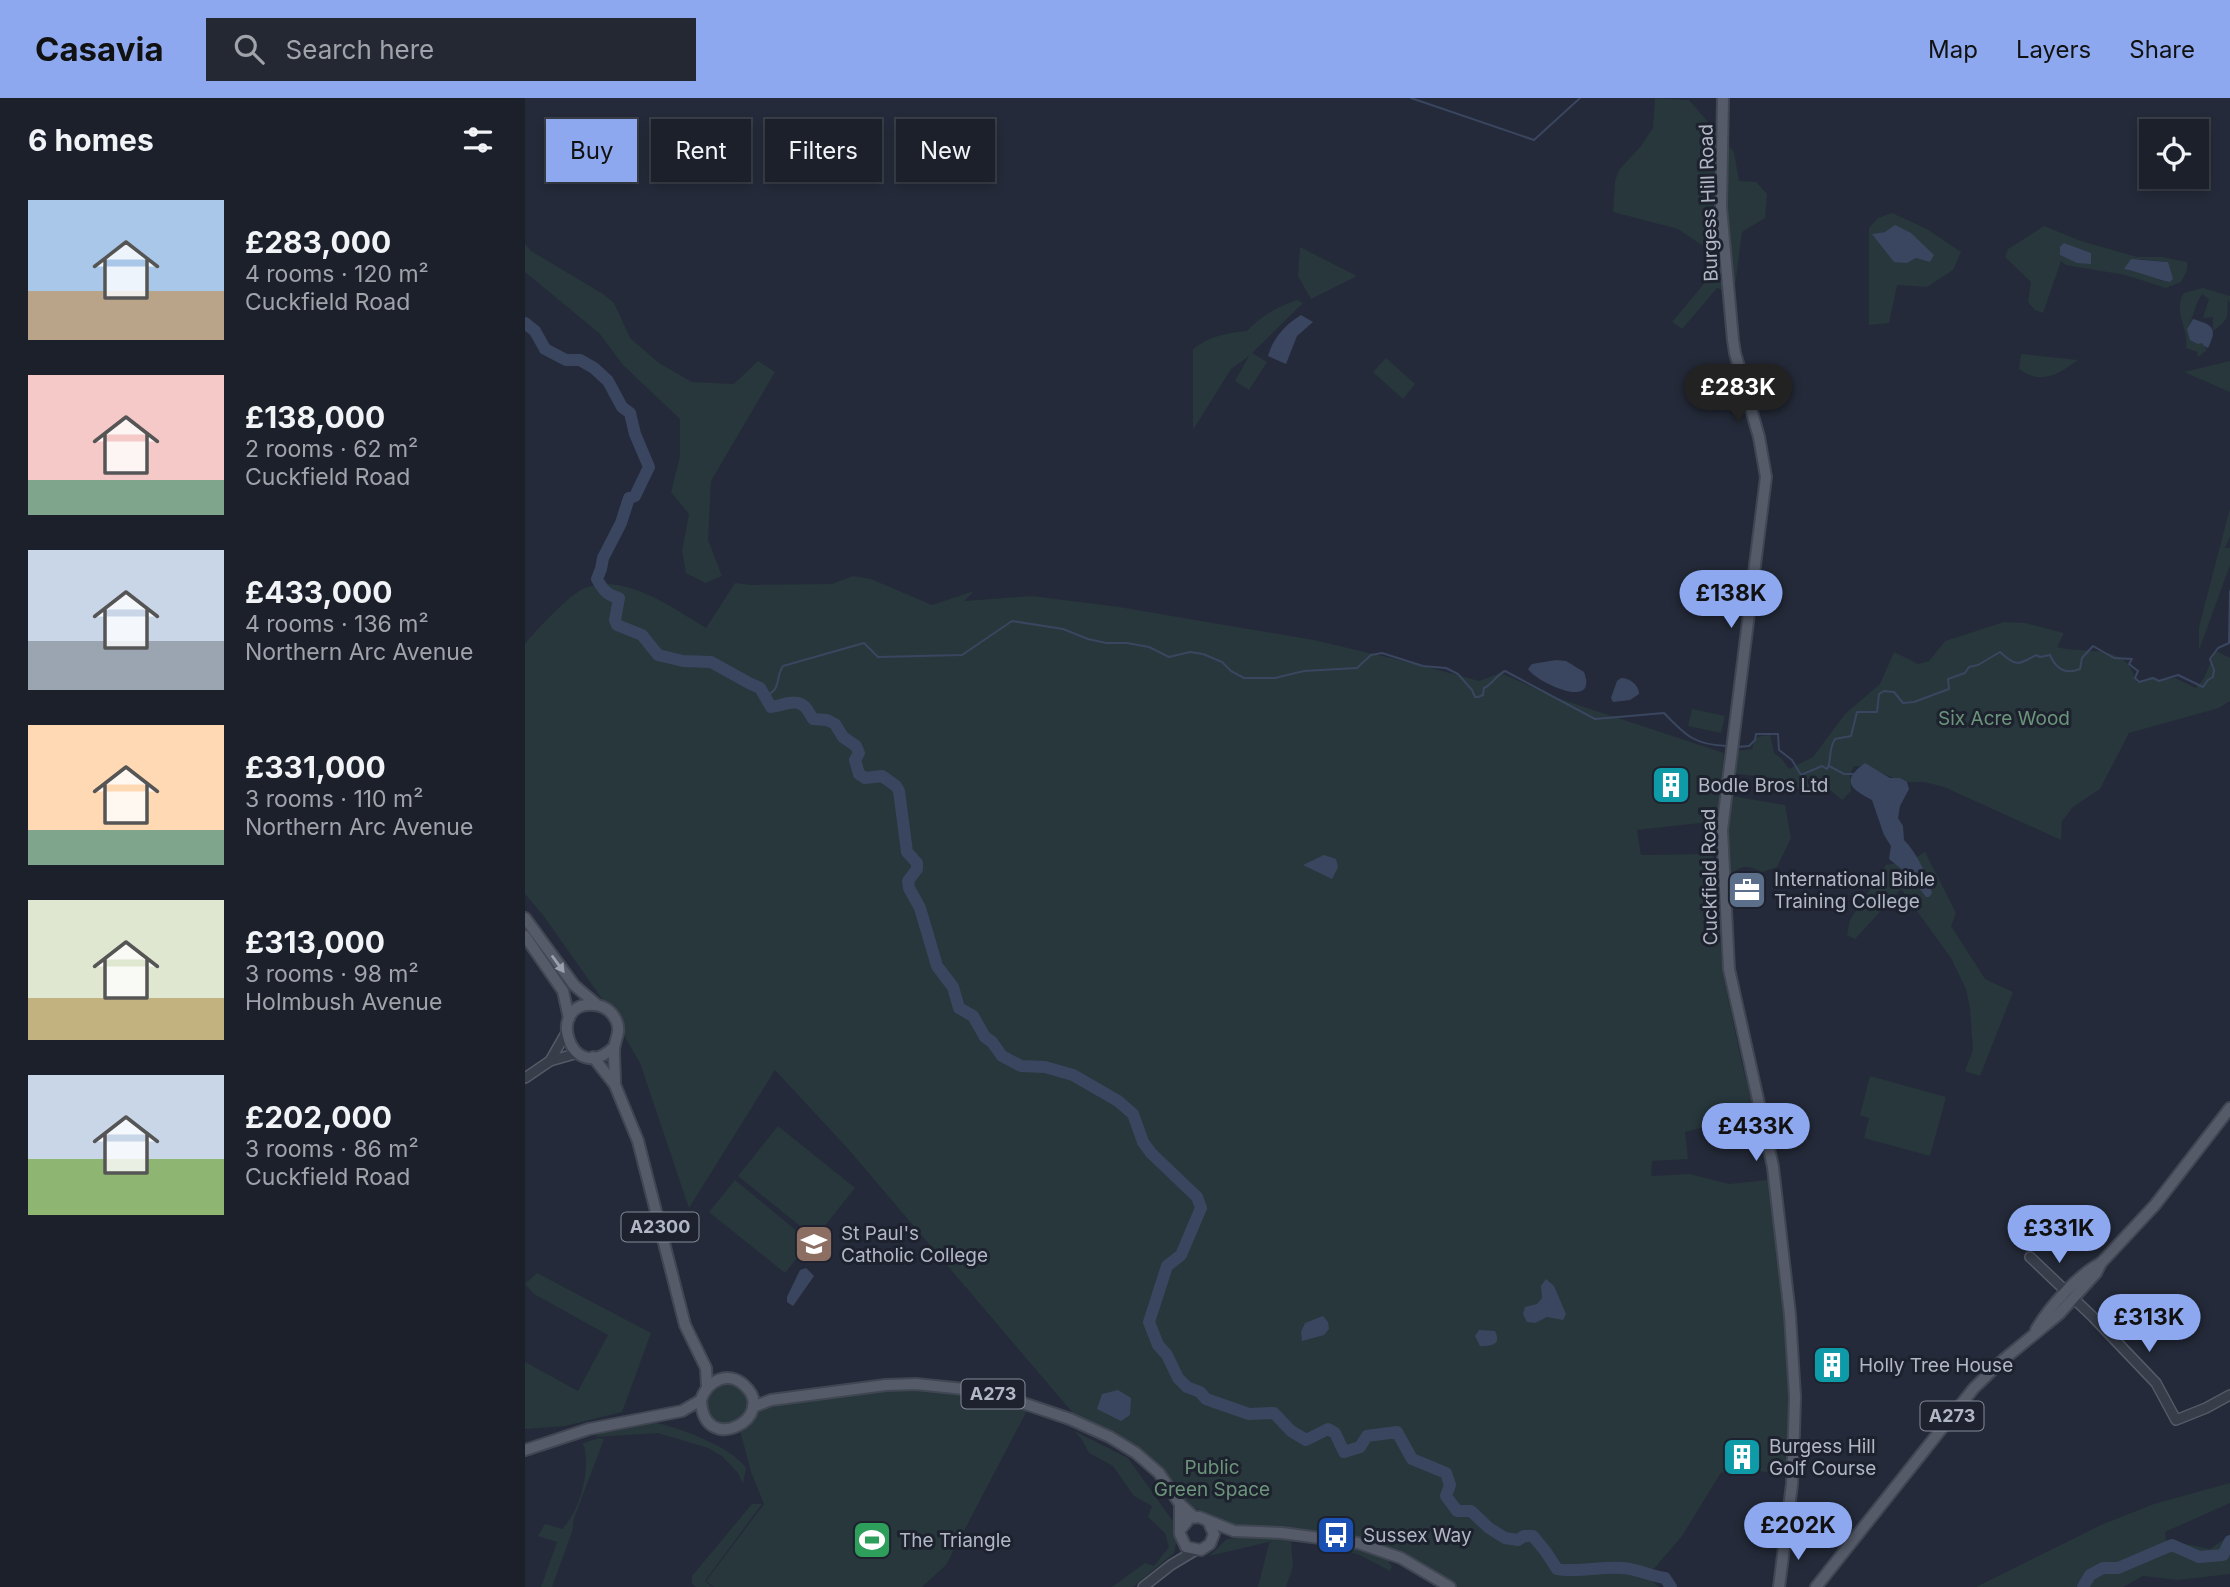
<!DOCTYPE html>
<html lang="en">
<head>
<meta charset="utf-8">
<style>
  :root { --surface:#1b202b; --page:#242833; --text:#f1f3f6; --muted:#a0a3a9; --line:#393e47; --accent:#8da8ef }
  body { margin:0; font-family:Inter,sans-serif; background:var(--page); color:var(--text); height:100vh; display:flex; flex-direction:column; font-size:26px; white-space:nowrap }
  * { box-sizing:border-box; margin:0 }
  p { font-size:23px; color:var(--muted) }
  .icon { flex:none; width:38px; height:38px; fill:none; stroke:currentColor; stroke-width:2; stroke-linecap:round; stroke-linejoin:round }
  .map { position:relative; flex:1; overflow:hidden }
  .drawer { display:flex; flex-direction:column; background:var(--surface); width:525px }
  .drawer>* { flex:none }
  .top-card { position:absolute; left:21px; top:21px; width:665px; height:63px; display:flex; gap:14px }
  .controls { position:absolute; left:1614px; top:21px; display:grid; gap:14px }
  .controls a { display:grid; place-items:center; width:70px; height:70px; border-radius:0px; background:var(--surface); box-shadow:0 4px 10px #0003,0 0 0 2px var(--line); font-size:35px }
  .price { position:absolute; translate:-50% -60px; padding:0 16px; border-radius:24px; background:var(--accent); color:#111; font-size:23px; line-height:46px; filter:drop-shadow(0 2px 4px #0008) }
  .price::after { content:''; position:absolute; left:50%; top:42px; width:21px; height:16px; margin-left:-10px; background:inherit; clip-path:polygon(0 0,100% 0,50% 100%) }
  .price.current { background:#222; color:#fff }
  ul { padding:0; list-style:none }
  li { display:flex; align-items:center; gap:21px; height:175px; padding:0 28px }
  li span { display:grid; place-items:center; flex:none; width:196px; height:140px; border-radius:0px; color:#555 }
  li>.icon { margin-inline-start:auto }
  span .icon { width:84px; height:84px; fill:#fffc; stroke-width:1 }
  li b { font-size:30px }
  h2 { display:flex; justify-content:space-between; align-items:center; height:84px; padding:0 28px; font-size:30px }
  .pill { padding:0 24px; border-radius:0px; background:var(--surface); box-shadow:0 4px 10px #0003,0 0 0 2px var(--line); font-size:24px; line-height:63px }
  .pill.current { background:var(--accent); color:#111 }
  header { display:flex; align-items:center; gap:42px; box-sizing:border-box; height:98px; padding:0 35px; background:var(--accent); color:#111 }
  header strong { font-size:33px }
  nav { display:flex; gap:38px; margin-inline-start:auto; font-size:24px }
  .search { width:490px; height:63px; background:var(--page); display:flex; align-items:center; gap:18px; box-sizing:border-box; padding:0 24px; border-radius:0px; color:var(--muted); font-size:26px }
  main { display:flex; flex:1; min-height:0 }
  .map>svg:first-child { display:block }
  .green { fill:#27373b; fill-rule:evenodd }
  .water { fill:#3a4660 }
  .lines { fill:none; stroke-linecap:round; stroke-linejoin:round }
  .stream { stroke:#3a4660; stroke-width:2 }
  .river { stroke:#3a4660; stroke-width:12 }
  .minor-casing { stroke:#555a67; stroke-width:12 }
  .major-casing { stroke:#404652; stroke-width:14 }
  .minor { stroke:#373d49; stroke-width:9 }
  .major { stroke:#555b69; stroke-width:10 }
  .oneway { fill:#9ba0ae }
  .labels { text-anchor:middle; stroke-width:6; stroke-linejoin:round; paint-order:stroke }
  .shield { fill:#1d222e; stroke:#858a98; stroke-width:2 }
  .shield-label { font-size:18px; font-weight:bold; fill:#b2b7c5 }
  .street-label { font-size:19px; fill:#b2b7c5; stroke:#1d222e }
  .park-label { font-size:19px; fill:#6b947a; stroke:#1d222e }
  .poi-label { font-size:19px; fill:#b2b7c5; stroke:#1d222e; text-anchor:start }
</style>
</head>
<body>
<header>
<strong>Casavia</strong>
<div class="search"><svg class="icon" aria-label="search" viewBox="0 0 24 24"><circle cx="10" cy="10" r="6"/><path d="M15 15l6 6"/></svg>Search here</div>
<nav><a>Map</a><a>Layers</a><a>Share</a></nav>
</header>
<main>
<section class="drawer">
<h2>6 homes<svg class="icon" aria-label="filters" viewBox="0 0 24 24"><path d="M4 7h16M4 17h16"/><circle cx="9" cy="7" r="2"/><circle cx="15" cy="17" r="2"/></svg></h2>
<ul>
<li><span style="background:linear-gradient(#a9c7e8 65%,#b9a48a 0)"><svg class="icon" aria-label="home" viewBox="0 0 24 24"><path d="M3 11l9-7 9 7M6 9v11h12V9"/></svg></span><div><b>£283,000</b><p>4 rooms · 120 m²</p><p>Cuckfield Road</p></div></li>
<li><span style="background:linear-gradient(#f6c9c9 75%,#7fa58c 0)"><svg class="icon" aria-label="home" viewBox="0 0 24 24"><path d="M3 11l9-7 9 7M6 9v11h12V9"/></svg></span><div><b>£138,000</b><p>2 rooms · 62 m²</p><p>Cuckfield Road</p></div></li>
<li><span style="background:linear-gradient(#c9d6e8 65%,#9aa5b1 0)"><svg class="icon" aria-label="home" viewBox="0 0 24 24"><path d="M3 11l9-7 9 7M6 9v11h12V9"/></svg></span><div><b>£433,000</b><p>4 rooms · 136 m²</p><p>Northern Arc Avenue</p></div></li>
<li><span style="background:linear-gradient(#ffd9b3 75%,#7fa58c 0)"><svg class="icon" aria-label="home" viewBox="0 0 24 24"><path d="M3 11l9-7 9 7M6 9v11h12V9"/></svg></span><div><b>£331,000</b><p>3 rooms · 110 m²</p><p>Northern Arc Avenue</p></div></li>
<li><span style="background:linear-gradient(#dfe7d0 70%,#c2b280 0)"><svg class="icon" aria-label="home" viewBox="0 0 24 24"><path d="M3 11l9-7 9 7M6 9v11h12V9"/></svg></span><div><b>£313,000</b><p>3 rooms · 98 m²</p><p>Holmbush Avenue</p></div></li>
<li><span style="background:linear-gradient(#c9d6e8 60%,#8fb573 0)"><svg class="icon" aria-label="home" viewBox="0 0 24 24"><path d="M3 11l9-7 9 7M6 9v11h12V9"/></svg></span><div><b>£202,000</b><p>3 rooms · 86 m²</p><p>Cuckfield Road</p></div></li>
</ul>
</section>
<div class="map">
<svg width="1705" height="1489" viewBox="0 0 1705 1489">
  <rect width="100%" height="100%" fill="#242a39"/>
  <g class="green">
    <polygon points="1130,0 1164,2 1209,54 1214,83 1231,84 1242,96 1240,120 1217,134 1209,196 1192,190 1157,231 1147,224 1188,175 1187,154 1153,131 1088,114 1090,83 1094,72 1116,48 1128,30"/>
    <path d="M1367,115L1402,131L1436,154L1428,172L1402,189L1372,187L1364,225L1344,227V130L1353,120ZM1360,134L1406,164L1391,160L1382,165L1348,136Z"/>
    <path d="M1519,128L1556,143L1612,159H1637L1662,164V172L1656,184L1641,190L1600,177L1541,167L1536,163L1518,215L1510,212L1503,204L1506,184L1480,159L1483,151ZM1614,161L1643,164L1637,183L1625,177L1600,171Z"/>
    <polygon points="0,146 6,153 78,196 89,205 105,240 134,265 167,284 209,286 233,263 250,274 186,383 183,442 197,478 180,485 161,475 157,453 164,416 146,394 155,358 155,321 98,267 74,235 0,174"/>
    <polygon points="775,149 832,178 786,201 773,178"/>
    <path d="M1678,190L1705,198V206L1703,201C1702,221 1705,220 1688,233V219L1678,220L1684,201L1677,196C1669,208 1669,219 1662,231L1677,245L1682,252L1673,259L1672,254L1661,250C1665,232 1647,213 1659,195Z"/>
    <path d="M772,202L778,205L727,255L742,264L724,292L710,283L724,258L706,271L668,332V251C685,238 701,235 722,233C737,217 752,209 772,202Z"/>
    <path d="M1496,256L1553,262C1532,277 1517,287 1494,271Z"/>
    <polygon points="861,260 890,286 878,301 848,274"/>
    <polygon points="1705,263 1705,294 1659,274"/>
    <polygon points="1705,410 1705,439 1700,450 1705,450 1705,467 1674,552 1674,529"/>
    <path d="M328,478L346,481L407,507L449,493L439,503L507,498L594,509L789,542L891,566L954,583L976,575L1029,599L1199,655L1193,723L1112,732L1116,757L1188,756L1198,877L1217,966L1230,1016L1160,1034L1163,1061L1127,1063L1126,1078L1165,1076L1204,1086L1250,1081L1261,1171L1267,1379L1207,1368L1195,1376L1157,1438L1127,1473H1112L1120,1476L1134,1489H929L827,1439L712,1427L657,1405L630,1368L553,1321L324,1052L250,972L164,1110L115,965L82,908L18,817L0,796V546C10,533 46,495 60,490C99,474 149,511 181,530L210,485L226,487L307,486Z"/>
    <path d="M1479,524L1500,525L1539,535L1532,549C1553,555 1586,548 1602,565C1607,570 1609,579 1612,585L1626,579L1634,583L1650,580L1671,590C1683,579 1682,568 1691,553L1705,560V603L1694,610L1604,635L1575,691L1548,709L1537,723L1536,742L1419,689L1399,684H1377L1344,669L1329,668L1325,676L1326,693L1317,702L1305,692L1282,695L1249,680L1204,675L1208,653L1227,651L1230,639L1245,637L1249,655L1257,661L1264,671L1288,659L1320,616L1355,586L1369,554L1393,566L1404,563L1420,543Z"/>
    <polygon points="1167,611 1200,618 1196,635 1163,628"/>
    <path d="M1201,697L1260,707L1266,740L1252,769L1237,774C1218,764 1214,770 1199,782Z"/>
    <polygon points="1400,754 1431,815 1426,828 1460,881 1488,894 1455,978 1440,973 1448,952 1445,910 1441,891 1426,860 1376,791 1330,841 1322,837 1325,822 1361,767 1387,762"/>
    <polygon points="1345,978 1421,999 1405,1058 1339,1040 1344,1020 1335,1017"/>
    <polygon points="253,1028 330,1090 290,1140 213,1078"/>
    <polygon points="210,1082 285,1144 260,1175 184,1114"/>
    <polygon points="12,1175 126,1235 97,1314 40,1328 0,1331 0,1264 53,1293 83,1237 9,1196 0,1186"/>
    <circle cx="202" cy="1305" r="20"/>
    <polygon points="361,1287 439,1291 505,1307 421,1467 397,1489 189,1489 181,1483 239,1406 226,1374 214,1329 228,1309"/>
    <path d="M110,1325C117,1325 125,1324 132,1325C158,1331 206,1349 221,1370L218,1386L213,1375L197,1358L183,1350L133,1335L70,1339L82,1330Z"/>
    <polygon points="549,1333 603,1360 654,1432 649,1455 608,1489 587,1489 620,1465 629,1468 644,1449 640,1435 623,1419 627,1408 609,1398 588,1368 564,1355 556,1340"/>
    <path d="M74,1340L79,1341L49,1420L47,1434L27,1489H16L32,1444L13,1438L20,1426L37,1431C55,1414 67,1368 58,1345Z"/>
    <polygon points="1705,1385 1705,1405 1640,1434 1641,1442 1685,1451 1705,1437 1705,1476 1653,1482 1618,1478 1598,1489 1451,1489 1576,1427 1629,1406"/>
    <polygon points="227,1406 237,1406 180,1483 187,1489 171,1489 167,1485 167,1478"/>
    <polygon points="730,1438 766,1443 768,1468 761,1489 733,1489 744,1445 748,1443 684,1458 702,1441"/>
    <polygon points="797,1446 820,1447 861,1459 867,1469 865,1473 835,1457"/>
  </g>
  <g class="water">
    <polygon points="1370,127 1386,135 1409,157 1405,164 1391,160 1382,165 1369,164 1347,136 1360,134"/>
    <polygon points="1539,145 1566,155 1566,166 1552,165 1535,157 1535,149"/>
    <path d="M1606,161L1643,164L1648,181L1645,184C1630,181 1615,174 1599,171Z"/>
    <path d="M776,217L788,224L772,238L761,266L743,258C748,240 760,227 776,217Z"/>
    <path d="M1668,221C1688,227 1693,230 1683,250L1679,248L1677,245L1673,246L1665,242L1662,231Z"/>
    <path d="M1031,562L1041,563L1059,574C1074,614 1011,584 1003,571L1007,566Z"/>
    <path d="M1096,580C1105,580 1114,587 1114,596L1105,602L1088,604L1086,600L1092,583Z"/>
    <path d="M1340,665L1365,680H1375L1382,684L1384,691L1375,708L1373,720L1378,728L1379,742C1392,755 1402,777 1407,795L1404,799H1401L1384,777L1364,761L1366,748L1359,737L1347,702C1326,691 1315,683 1340,665Z"/>
    <polygon points="799,757 811,761 813,769 807,781 778,767"/>
    <polygon points="281,1170 289,1178 268,1208 262,1204 262,1199 275,1172"/>
    <polygon points="1021,1181 1029,1188 1041,1216 1038,1222 1022,1219 1010,1225 1002,1224 998,1216 1000,1209 1012,1206 1017,1200 1016,1188"/>
    <polygon points="798,1218 803,1224 804,1231 799,1237 777,1243 776,1234 780,1225"/>
    <path d="M954,1232L970,1233C977,1247 966,1248 955,1248L950,1238Z"/>
    <polygon points="593,1292 606,1300 605,1317 596,1323 572,1311 577,1296"/>
  </g>
  <g class="lines">
    <g class="stream">
      <polyline points="886,0 1009,42 1055,0"/>
      <path d="M241,598C258,589 249,582 258,568L339,545L353,559L437,557L487,523L538,531L563,541L581,545H602L624,549L644,559L665,554L678,556L697,564L706,573L719,580H750L779,573L832,570L846,557L857,555L898,568L921,570L933,576L947,592L950,599H953L958,597L959,590C968,586 971,577 980,573L1070,621L1139,615C1161,638 1170,647 1202,648"/>
      <path d="M1212,649L1224,648L1230,642L1231,636H1253L1254,652L1267,662L1276,677L1297,668L1302,671C1307,662 1303,652 1310,641L1326,638L1332,614H1352L1354,596L1359,593L1369,594L1378,605L1389,604L1424,591L1423,581L1440,575L1444,569L1453,567L1475,554C1491,569 1493,567 1511,557L1515,559L1525,557C1531,571 1540,577 1555,571L1557,560L1568,548L1589,560L1607,561L1604,566L1613,573L1610,580L1614,584L1628,580L1634,583L1653,577L1678,589L1683,582L1688,579L1689,572L1685,561L1693,550L1704,545L1705,493"/>
      <polyline points="1304,668 1319,676 1328,676"/>
    </g>
    <g class="river">
      <path d="M0,225L10,233L20,251L41,262H55L69,270L83,283L97,309L105,315L110,336L124,369L110,398L104,400L96,425L78,460L76,471L72,481C78,492 82,497 94,500L90,522L92,527L117,537L133,557L158,563L186,564L224,585L235,590L246,609C258,608 271,599 281,610C284,614 286,618 288,621L302,622L310,626L318,639L331,648L334,655L330,662L334,676L340,680L357,678L371,688L374,693L382,754L392,765V771L383,783L384,790L395,810L412,868L428,889L434,910L448,918L460,939L467,944L477,958L496,968L520,969L548,977L593,1003L608,1016L618,1044L626,1055L672,1099L676,1110L656,1157L642,1168L624,1224L633,1247L642,1257L653,1280L662,1289L675,1294L681,1301L724,1316L749,1315L766,1333L781,1342L803,1331L810,1335L819,1354L835,1349L842,1338L872,1334L887,1361L921,1375L925,1387L921,1398L932,1413H946L964,1430L980,1440L993,1442L999,1438H1008L1021,1454L1032,1471C1050,1475 1077,1468 1098,1470C1113,1471 1125,1478 1140,1480L1146,1489"/>
      <polyline points="1558,1489 1565,1477 1578,1470 1593,1470 1647,1447 1674,1459 1698,1457 1705,1443"/>
    </g>
    <g class="minor-casing">
      <g id="minor">
        <polyline points="25,963 41,935"/>
        <polyline points="0,980 25,963 53,955"/>
        <polyline points="1505,1159 1568,1219 1631,1285 1651,1322 1681,1310 1705,1297"/>
        <polyline points="618,1489 646,1467 671,1452"/>
      </g>
    </g>
    <g class="major-casing">
      <g id="major">
        <polyline points="1198,0 1196,109 1208,242 1210,255 1234,339 1241,379 1197,732 1204,871 1248,1069 1265,1217 1270,1299 1269,1333 1267,1386 1254,1489"/>
        <polyline points="0,820 49,887 71,906"/>
        <polyline points="0,838 38,893 44,920"/>
        <path d="M89,949C45,991 19,901 70,907C80,908 87,914 91,922C97,934 89,942 89,953C89,964 90,976 90,987"/>
        <polyline points="68,959 90,987 113,1043 160,1227 181,1270 182,1289"/>
        <path d="M1511,1232C1524,1209 1553,1177 1576,1165"/>
        <polyline points="228,1309 246,1302 361,1287 391,1286 439,1291 477,1298 545,1321 585,1339 611,1355 634,1375 655,1406 669,1419"/>
        <path d="M0,1352L64,1331L157,1313L176,1302C182,1283 203,1272 219,1287C255,1319 178,1360 176,1302"/>
        <polyline points="655,1406 655,1436 661,1449 676,1452 685,1446 689,1436 683,1423"/>
        <polyline points="655,1432 665,1420 674,1419 709,1433 757,1435 833,1445 876,1460 925,1489"/>
        <polyline points="1291,1489 1449,1290 1478,1262 1534,1216 1571,1175 1576,1165 1630,1107 1705,1010"/>
      </g>
    </g>
    <use href="#minor" class="minor"/>
    <use href="#major" class="major"/>
  </g>
  <defs><path id="oneway-solid" d="M-6-.8H1V-3.2L6.5 0L1 3.2V.8H-6Z" transform="scale(1.75)"/></defs>
  <use class="oneway" href="#oneway-solid" transform="translate(33 866) rotate(54)"/>
  <defs>
    <g id="building-square" transform="scale(2.0125)"><rect x="-9" y="-9" width="18" height="18" rx="4" fill="#0f9aa8" stroke="#1d222e"/><path d="M-4-6H4V6H1V3H-1V6H-4ZM-2.5-4.3h1.7v1.8h-1.7ZM.8-4.3h1.7v1.8H.8ZM-2.5-1h1.7V.8h-1.7ZM.8-1h1.7V.8H.8Z" fill="#fff"/></g>
    <g id="office-square" transform="scale(2.0125)"><rect x="-9" y="-9" width="18" height="18" rx="4" fill="#5c6f8a" stroke="#1d222e"/><path d="M-6-3h4V-5.5h4V-3h4V5H-6ZM-1-4.5V-3h2v-1.5ZM-6 0V1H6V0Z" fill="#fff"/></g>
    <g id="school-square" transform="scale(2.0125)"><rect x="-9" y="-9" width="18" height="18" rx="4" fill="#8d6e63" stroke="#1d222e"/><path d="M0-5L7-2L0 1L-7-2ZM-4 1L0 2.5L4 1V4Q0 6-4 4Z" fill="#fff"/></g>
    <g id="bus-square" transform="scale(2.0125)"><rect x="-9" y="-9" width="18" height="18" rx="4" fill="#1a4fb4" stroke="#1d222e"/><path d="M-5-6H5V4H4V6H2V4H-2V6H-4V4H-5ZM-3.5-4V0h7V-4ZM-3.5 1.2v1.5H-2V1.2ZM2 1.2v1.5H3.5V1.2Z" fill="#fff"/></g>
    <g id="stadium-square" transform="scale(2.0125)"><rect x="-9" y="-9" width="18" height="18" rx="4" fill="#2e9e5b" stroke="#1d222e"/><path d="M0-5a6.5 5 0 1 0 0 10a6.5 5 0 1 0 0-10ZM-3.5-1.8h7v3.6h-7Z" fill="#fff"/></g>
  </defs>
  <g fill-rule="evenodd">
    <use href="#building-square" x="1146" y="687"/>
    <use href="#office-square" x="1222" y="792"/>
    <use href="#school-square" x="289" y="1146"/>
    <use href="#building-square" x="1307" y="1267"/>
    <use href="#building-square" x="1217" y="1359"/>
    <use href="#bus-square" x="811" y="1437"/>
    <use href="#stadium-square" x="347" y="1442"/>
  </g>
  <g class="labels">
    <g class="shield">
      <rect x="96.5" y="1114.5" width="77" height="29" rx="5"/>
      <rect x="436.5" y="1281.5" width="63" height="29" rx="5"/>
      <rect x="1395.5" y="1303.5" width="63" height="29" rx="5"/>
    </g>
    <g class="shield-label">
      <text x="135" y="1135">A2300</text>
      <text x="468" y="1302">A273</text>
      <text x="1427" y="1324">A273</text>
    </g>
    <g class="street-label">
      <text transform="translate(1183 105) rotate(-92)" y="7">Burgess Hill Road</text>
      <text transform="translate(1184 779) rotate(-91)" y="7">Cuckfield Road</text>
    </g>
    <g class="park-label">
      <text x="1479" y="627">Six Acre Wood</text>
      <text x="687" y="1376">Public<tspan x="687" dy="22">Green Space</tspan></text>
    </g>
    <g class="poi-label">
      <text x="1173" y="694">Bodle Bros Ltd</text>
      <text x="1249" y="788">International Bible<tspan x="1249" dy="22">Training College</tspan></text>
      <text x="316" y="1142">St Paul's<tspan x="316" dy="22">Catholic College</tspan></text>
      <text x="1334" y="1274">Holly Tree House</text>
      <text x="1244" y="1355">Burgess Hill<tspan x="1244" dy="22">Golf Course</tspan></text>
      <text x="838" y="1444">Sussex Way</text>
      <text x="374" y="1449">The Triangle</text>
    </g>
  </g>
</svg>
<div class="controls">
<a><svg class="icon" aria-label="locate" viewBox="0 0 24 24"><circle cx="12" cy="12" r="6"/><path d="M12 2v4M12 18v4M2 12h4M18 12h4"/></svg></a>
</div>
<b class="price current" style="left:1213px;top:326px">£283K</b>
<b class="price" style="left:1206px;top:532px">£138K</b>
<b class="price" style="left:1231px;top:1065px">£433K</b>
<b class="price" style="left:1534px;top:1167px">£331K</b>
<b class="price" style="left:1624px;top:1256px">£313K</b>
<b class="price" style="left:1273px;top:1464px">£202K</b>
<div class="top-card">
<a class="pill current">Buy</a>
<a class="pill">Rent</a>
<a class="pill">Filters</a>
<a class="pill">New</a>
</div>
</div>
</main>
</body>
</html>
